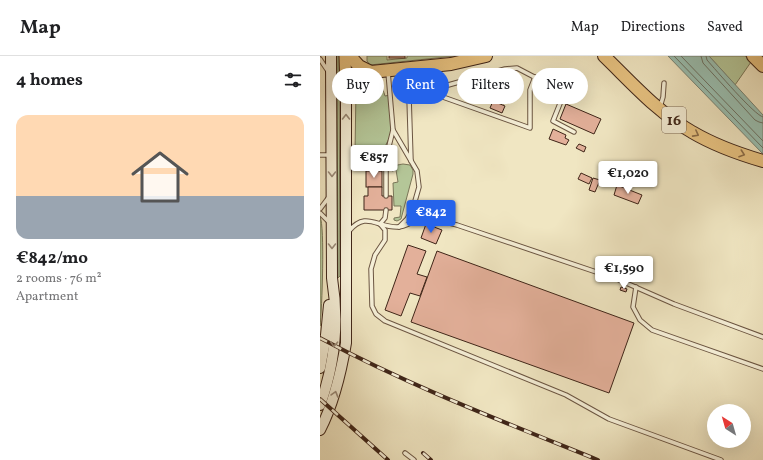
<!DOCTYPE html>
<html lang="en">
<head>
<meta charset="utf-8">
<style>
  :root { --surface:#fff; --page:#f2f2f2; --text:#202124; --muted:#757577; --line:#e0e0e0; --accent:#2563eb }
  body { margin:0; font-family:Vollkorn,serif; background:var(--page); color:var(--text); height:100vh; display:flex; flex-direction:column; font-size:15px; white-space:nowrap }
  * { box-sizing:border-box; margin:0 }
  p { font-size:13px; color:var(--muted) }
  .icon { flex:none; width:22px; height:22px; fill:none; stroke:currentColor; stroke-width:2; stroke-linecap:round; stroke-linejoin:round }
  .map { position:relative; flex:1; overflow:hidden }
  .sheet { display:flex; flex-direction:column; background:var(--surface); width:320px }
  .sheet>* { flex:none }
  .hud { position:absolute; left:12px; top:12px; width:371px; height:36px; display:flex; gap:8px }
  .needle { width:26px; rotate:323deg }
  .tools { position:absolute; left:387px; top:348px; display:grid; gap:8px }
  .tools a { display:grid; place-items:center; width:44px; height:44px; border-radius:50%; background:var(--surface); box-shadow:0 4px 16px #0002; font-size:20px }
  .price { position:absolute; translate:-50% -34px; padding:0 9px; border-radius:4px; background:#fff; color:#222; font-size:13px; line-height:26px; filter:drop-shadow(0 1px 2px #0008) }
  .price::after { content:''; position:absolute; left:50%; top:24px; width:12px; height:9px; margin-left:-6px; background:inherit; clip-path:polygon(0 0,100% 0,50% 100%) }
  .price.active { background:var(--accent); color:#fff }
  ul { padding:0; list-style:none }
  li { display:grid; align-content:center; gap:8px; height:212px; padding:0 16px }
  li span { display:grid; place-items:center; height:124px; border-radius:12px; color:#555 }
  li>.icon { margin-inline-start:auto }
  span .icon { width:72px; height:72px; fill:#fffc; stroke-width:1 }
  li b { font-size:17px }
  h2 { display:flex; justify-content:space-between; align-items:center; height:48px; padding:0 16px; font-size:17px }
  .tag { padding:0 14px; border-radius:18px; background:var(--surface); box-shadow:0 4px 16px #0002; font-size:14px; line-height:36px }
  .tag.active { background:var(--accent); color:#fff }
  header { display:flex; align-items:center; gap:24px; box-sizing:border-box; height:56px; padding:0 20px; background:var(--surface); border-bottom:1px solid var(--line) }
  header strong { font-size:19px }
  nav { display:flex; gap:22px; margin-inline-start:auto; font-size:14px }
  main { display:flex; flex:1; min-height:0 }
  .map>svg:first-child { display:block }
  .green { fill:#b4c698; stroke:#7a7658 }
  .water { fill:#9ac0b2; stroke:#768274 }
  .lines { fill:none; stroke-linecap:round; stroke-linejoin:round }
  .shore { stroke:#6c7265; stroke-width:1 }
  .building { fill:#e3b09a; stroke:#3f2518 }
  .lane-casing { stroke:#6b5542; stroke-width:5.5 }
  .secondary-casing { stroke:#3f2518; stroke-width:12 }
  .primary-casing { stroke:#3f2518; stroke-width:13 }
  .highway-casing { stroke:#3f2518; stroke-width:14 }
  .lane { stroke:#f5efd7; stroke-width:3.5 }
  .secondary { stroke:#f5efd7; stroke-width:10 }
  .primary { stroke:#e8c381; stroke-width:11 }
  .highway { stroke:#e8c381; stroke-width:12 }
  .rail-casing { stroke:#3f2518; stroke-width:4 }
  .rail { stroke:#f5efd7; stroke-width:2.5; stroke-dasharray:8; stroke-linecap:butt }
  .oneway { stroke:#9a8a78 }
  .oneway2 { stroke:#8b6c47 }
  .labels { text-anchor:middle; stroke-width:3; stroke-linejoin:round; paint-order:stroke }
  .shield { fill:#f5efd7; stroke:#766251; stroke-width:1 }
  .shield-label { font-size:15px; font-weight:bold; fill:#3f2518 }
</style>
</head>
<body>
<header>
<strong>Map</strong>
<nav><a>Map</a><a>Directions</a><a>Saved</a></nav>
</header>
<main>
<section class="sheet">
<h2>4 homes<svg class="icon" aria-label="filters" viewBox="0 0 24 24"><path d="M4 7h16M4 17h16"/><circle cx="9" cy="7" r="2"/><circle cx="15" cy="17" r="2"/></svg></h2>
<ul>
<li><span style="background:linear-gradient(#ffd9b3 65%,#9aa5b1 0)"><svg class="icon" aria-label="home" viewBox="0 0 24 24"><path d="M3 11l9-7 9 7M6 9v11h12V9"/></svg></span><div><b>€842/mo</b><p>2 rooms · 76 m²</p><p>Apartment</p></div></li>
</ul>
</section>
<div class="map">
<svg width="443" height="404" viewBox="0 0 443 404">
  <rect width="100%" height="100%" fill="#f0e6c2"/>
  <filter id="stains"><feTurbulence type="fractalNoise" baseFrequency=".005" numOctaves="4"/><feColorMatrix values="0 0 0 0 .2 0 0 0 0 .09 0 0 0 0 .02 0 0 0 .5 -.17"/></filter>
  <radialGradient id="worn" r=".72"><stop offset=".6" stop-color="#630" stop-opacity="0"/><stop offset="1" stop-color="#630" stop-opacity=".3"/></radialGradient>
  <g class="green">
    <polygon points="17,0 19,0 20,220 18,222"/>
    <polygon points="47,0 67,0 67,4 87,2 87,0 135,0 50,9 47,5"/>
    <polygon points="389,0 425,0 431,6 415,29"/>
    <path d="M49,22C60,23 62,30 65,40L70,39L73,74L63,95L35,96L36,34L39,27Z"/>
    <path d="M83,108L90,109L93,114V118L81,163L77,165L74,164V162L80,161L81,150H74L73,127L78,126L76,114L72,115C72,109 78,109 83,108Z"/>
    <path d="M0,161C5,169 2,255 0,270Z"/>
  </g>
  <polygon class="water" points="348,0 389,0 443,59 443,98"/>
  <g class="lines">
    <g class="shore">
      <polyline points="354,0 443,92"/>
      <polyline points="361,0 443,85"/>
      <polyline points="381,0 383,7 435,64 439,66 443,67"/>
      <path d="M386,0L387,4C395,13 435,60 443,61"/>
    </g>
  </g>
  <g class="building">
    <rect x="69" y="0" width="16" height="2"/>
    <polygon points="179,41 186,44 184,48 177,45"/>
    <polygon points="173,45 185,50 182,57 170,52"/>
    <polygon points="246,48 281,63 274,78 240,63"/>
    <polygon points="233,73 246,79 245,82 249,84 246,89 229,83"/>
    <polygon points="259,88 266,91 264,96 256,92"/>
    <rect x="46" y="115" width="16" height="16"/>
    <polygon points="261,117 272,122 269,128 258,123"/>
    <polygon points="273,122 280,124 275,136 269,134"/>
    <polygon points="297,129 322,139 318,148 294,139"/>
    <polygon points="48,131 62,131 62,140 72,140 72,154 44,154 44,140 48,140"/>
    <polygon points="106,168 122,174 116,188 101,182"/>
    <polygon points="88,189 106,195 97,218 107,221 100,240 90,237 81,260 65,254"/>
    <polygon points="117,195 314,267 289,337 91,266"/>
    <polygon points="301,231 307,233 306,236 300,234"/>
  </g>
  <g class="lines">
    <g class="lane-casing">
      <g id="lane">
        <polyline points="0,3 8,15"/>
        <polyline points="107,35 185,13 197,12 241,35 243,40 233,65 254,76"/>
        <polyline points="340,51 343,41 344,27"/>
        <polyline points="73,74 97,115 99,131 93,152 87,163 79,171"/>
        <polyline points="0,99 11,99"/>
        <polyline points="43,102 66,102"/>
        <polyline points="91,105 89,41 106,35 210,72 210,34 215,21"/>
        <polyline points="66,140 66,102 73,74 68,16"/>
        <polyline points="0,153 9,141"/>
        <polyline points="0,157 9,166"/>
        <polyline points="60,168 65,174 65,184 55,199 51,213 52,250 56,258 65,265 246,339 289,363 401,404"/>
        <polyline points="60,168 65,162 66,154"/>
        <path d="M29,175C46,155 56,171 77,171C86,171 92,165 100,163C109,160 127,167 137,169L297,223L354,248L443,281"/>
        <polyline points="316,231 313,251 320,264 332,274 443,313"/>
        <polyline points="85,397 94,404"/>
      </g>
    </g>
    <g class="secondary-casing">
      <g id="secondary">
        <polyline points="0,312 6,279 9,249"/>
        <path d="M0,349C15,308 19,265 12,222L11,0"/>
        <path d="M0,374C14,347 21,317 26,287V35"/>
      </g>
    </g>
    <g class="primary-casing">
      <polyline id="primary" points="25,0 26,35"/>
    </g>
    <g class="highway-casing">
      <g id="highway">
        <polyline points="30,0 39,10 51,16"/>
        <path d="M284,0C311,26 338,57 372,76C394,89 419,98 443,105"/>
        <polyline points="433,0 443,10"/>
        <polyline points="26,35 41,20 51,16 131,8 166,0"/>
      </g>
    </g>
    <use href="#lane" class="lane"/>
    <use href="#secondary" class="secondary"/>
    <use href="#primary" class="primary"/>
    <use href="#highway" class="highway"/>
    <g class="rail-casing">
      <g id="rail">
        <path d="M0,282C90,330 184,366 278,404"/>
        <polyline points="0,343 68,404"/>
        <polyline points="103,397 111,404"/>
      </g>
    </g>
    <use href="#rail" class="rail"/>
  </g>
  <defs><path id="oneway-chevron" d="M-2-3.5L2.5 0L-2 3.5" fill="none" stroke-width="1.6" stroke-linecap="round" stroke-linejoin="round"/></defs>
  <g class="oneway">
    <use href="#oneway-chevron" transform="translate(26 61) rotate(-90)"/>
    <use href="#oneway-chevron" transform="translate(12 118) rotate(90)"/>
    <use href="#oneway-chevron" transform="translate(12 190) rotate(90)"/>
    <use href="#oneway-chevron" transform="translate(14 288) rotate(93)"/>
    <use href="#oneway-chevron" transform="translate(15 338) rotate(-74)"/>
  </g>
  <g class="oneway2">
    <use href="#oneway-chevron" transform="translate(376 78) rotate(28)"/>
    <use href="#oneway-chevron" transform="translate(422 98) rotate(19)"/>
  </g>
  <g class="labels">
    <rect class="shield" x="342" y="51" width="24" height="26" rx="3"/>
    <g class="shield-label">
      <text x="354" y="69">16</text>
    </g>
  </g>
  <rect width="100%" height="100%" filter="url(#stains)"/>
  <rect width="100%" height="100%" fill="url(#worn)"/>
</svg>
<div class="tools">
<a><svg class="needle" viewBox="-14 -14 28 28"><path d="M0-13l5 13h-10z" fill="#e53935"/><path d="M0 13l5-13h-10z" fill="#757577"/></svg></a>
</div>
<b class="price" style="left:54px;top:123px">€857</b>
<b class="price" style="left:308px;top:139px">€1,020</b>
<b class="price active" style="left:111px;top:178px">€842</b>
<b class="price" style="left:304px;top:234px">€1,590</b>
<div class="hud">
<a class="tag">Buy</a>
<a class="tag active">Rent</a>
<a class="tag">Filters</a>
<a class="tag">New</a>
</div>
</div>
</main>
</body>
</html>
